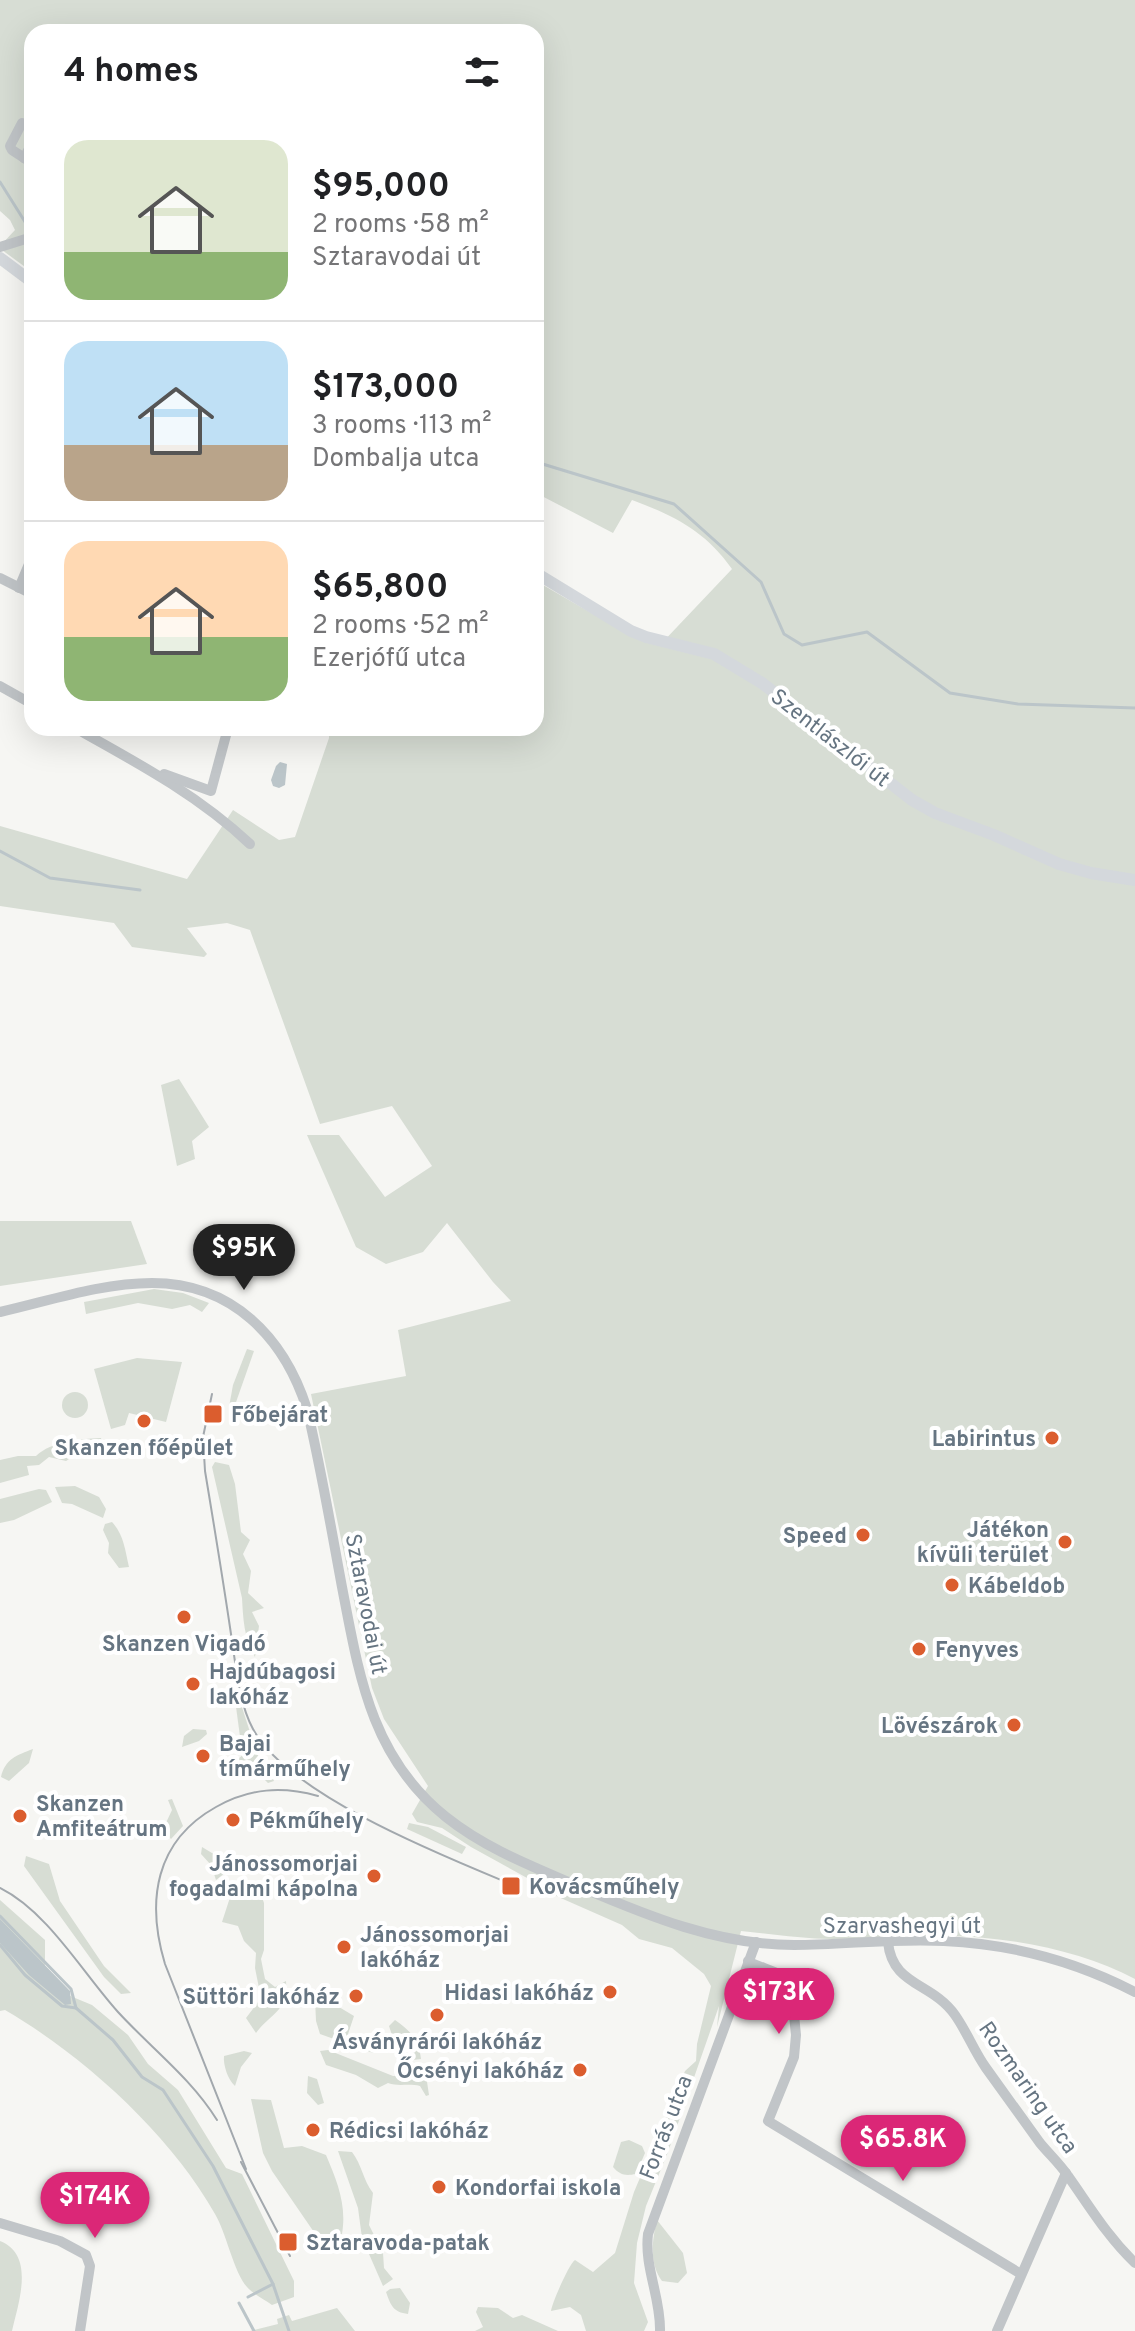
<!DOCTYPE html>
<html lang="en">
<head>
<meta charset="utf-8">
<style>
  :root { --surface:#fff; --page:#f6f6f6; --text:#202124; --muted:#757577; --line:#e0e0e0; --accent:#db2777 }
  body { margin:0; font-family:Overpass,sans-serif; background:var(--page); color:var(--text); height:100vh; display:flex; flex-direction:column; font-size:30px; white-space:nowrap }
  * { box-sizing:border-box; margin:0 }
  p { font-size:26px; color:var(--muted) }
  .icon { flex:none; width:44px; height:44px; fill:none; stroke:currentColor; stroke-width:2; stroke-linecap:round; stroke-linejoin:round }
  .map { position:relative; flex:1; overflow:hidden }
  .panel { position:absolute; left:24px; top:24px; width:520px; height:712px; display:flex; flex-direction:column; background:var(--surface); border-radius:24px; box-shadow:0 8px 32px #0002 }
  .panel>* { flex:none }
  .price { position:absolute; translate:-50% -68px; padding:0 18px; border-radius:28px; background:var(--accent); color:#fff; font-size:26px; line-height:52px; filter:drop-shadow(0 2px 4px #0008) }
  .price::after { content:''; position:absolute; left:50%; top:48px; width:24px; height:18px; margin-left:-12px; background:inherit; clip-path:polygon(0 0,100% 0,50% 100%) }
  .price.on { background:#222; color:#fff }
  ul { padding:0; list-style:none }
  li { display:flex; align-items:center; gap:24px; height:200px; padding:0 40px }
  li+li { border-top:2px solid var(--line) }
  li span { display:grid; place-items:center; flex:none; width:224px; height:160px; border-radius:24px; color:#555 }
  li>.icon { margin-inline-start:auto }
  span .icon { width:96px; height:96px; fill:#fffc; stroke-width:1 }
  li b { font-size:34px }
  h2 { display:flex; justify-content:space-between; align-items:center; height:96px; padding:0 40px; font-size:34px }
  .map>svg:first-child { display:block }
  .green { fill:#d7ddd4 }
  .water { fill:#bbc5c9 }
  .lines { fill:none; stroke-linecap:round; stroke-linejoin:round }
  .stream { stroke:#bbc5c9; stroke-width:3 }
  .minor { stroke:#c1c5c8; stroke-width:10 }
  .major { stroke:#d4d8dc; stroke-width:12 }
  .tram { stroke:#a2a8ad; stroke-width:2 }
  .poi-dot { fill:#db5d2e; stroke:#fff; stroke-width:3 }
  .labels { text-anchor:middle; stroke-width:8; stroke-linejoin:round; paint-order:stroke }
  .street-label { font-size:22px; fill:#667582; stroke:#fff }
  .poi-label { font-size:22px; font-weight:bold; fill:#667582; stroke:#fff; text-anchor:start }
</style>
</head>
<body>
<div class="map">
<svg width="1135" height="2331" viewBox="0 0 1135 2331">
  <rect width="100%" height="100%" fill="#f6f6f3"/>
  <g class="green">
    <path d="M0,0H1135V1979C1080,1949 999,1935 938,1936C903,1936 868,1939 833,1939C802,1939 771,1934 741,1931L717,2027L719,2006L668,2152L646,2206L637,2243L634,2283L648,2322L644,2331H586L581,2315L570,2307L551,2311C552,2303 569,2264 575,2260L593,2272L615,2253L634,2192L685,2071L696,2061L697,2044L711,1986L704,1974L672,1948L639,1939L622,1925L538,1888V1884L471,1847L442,1828L417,1822L412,1814L428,1786L384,1719L372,1688L311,1394L406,1376L398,1330L511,1301L493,1282L447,1223L423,1252L386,1264L356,1247L307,1135H339L385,1197L432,1166L392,1106L320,1124L250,930L227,923L187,928L207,954L204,957L132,947L114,923L0,906V826L187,879L233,810L279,840L295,837L329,738V728H536V581L619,629L659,646L732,569C705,531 675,516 632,500L613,533L536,493V32H32V272L2,250L1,245L15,230L10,220L0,211Z"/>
    <polygon points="179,1079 209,1127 192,1141 195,1159 177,1166 161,1085"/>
    <polygon points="0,1221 131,1221 147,1264 0,1286"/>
    <polygon points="154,1289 183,1293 209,1303 202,1312 190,1305 172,1309 138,1303 86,1314 84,1302"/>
    <polygon points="247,1349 254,1351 235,1405 229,1407 233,1385"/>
    <polygon points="137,1358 182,1362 166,1422 129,1413 125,1425 111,1429 94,1369"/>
    <circle cx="75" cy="1405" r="13"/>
    <path d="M101,1438L103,1446L99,1451L84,1449L66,1461L49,1457L39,1465L27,1466L29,1475L0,1483V1460L18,1456H36C52,1441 79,1439 101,1438Z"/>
    <path d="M215,1462L229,1465L235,1484L241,1532L250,1540L243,1554L251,1571L248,1593L264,1608L252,1612L259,1626L255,1657C244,1640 243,1617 242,1598L212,1467Z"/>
    <polygon points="75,1486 99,1497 106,1509 103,1518 72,1504 62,1503 55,1487"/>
    <polygon points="39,1489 46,1490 52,1502 14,1520 0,1523 0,1499"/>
    <path d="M112,1522C124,1535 125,1550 129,1567L119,1568L108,1553L109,1543L103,1530L105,1524Z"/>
    <polygon points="234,1692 237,1692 250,1732 241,1744"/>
    <polygon points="193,1729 206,1730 207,1734 199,1741 182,1747 184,1736"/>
    <polygon points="251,1748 266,1764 274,1781 268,1783 260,1775 248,1777 232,1771 238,1759"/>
    <path d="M33,1749L29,1763L9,1781L1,1777C5,1759 17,1755 33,1749Z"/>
    <polygon points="172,1799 183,1826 171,1839 167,1835 170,1830 164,1827 172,1810 168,1800"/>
    <polygon points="409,1823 428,1827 466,1847 462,1854 407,1829"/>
    <polygon points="202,1847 222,1859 225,1873 216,1880 211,1865 201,1854"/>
    <polygon points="26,1856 49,1864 60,1901 104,1966 131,1993 121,1994 104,1977 24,1866"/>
    <path d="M235,1882L251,1884V1887L259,1889L264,1903V1950L261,1959L265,1979L275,1987L286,1981C288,2012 272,2012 256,2033L246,2018L261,1998L255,1968L256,1953L244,1941L238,1926L222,1922Z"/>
    <path d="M0,1900L45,1940V1975L63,1993L92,2005L128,2035L148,2064L178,2090L226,2168L242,2174L294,2281V2297L272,2305C264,2299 253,2294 247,2287C234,2273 226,2232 215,2214C170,2134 84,2056 5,2010L0,2011Z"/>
    <polygon points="315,1999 334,2004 354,2016 348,2034 362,2043 364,2035 374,2035 378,2046 373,2053 320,2034 316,2021"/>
    <path d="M395,2020C411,2031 419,2040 421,2059L404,2061L410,2044L393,2038L389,2026Z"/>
    <path d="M328,2050L393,2076L426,2075L429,2095L426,2096L420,2086C408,2083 399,2087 388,2083L378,2088L356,2075L326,2065L320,2051Z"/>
    <path d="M244,2051L252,2053L241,2067L235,2086C228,2080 223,2065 224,2056Z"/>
    <polygon points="308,2076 317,2079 324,2103 318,2105 307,2093"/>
    <path d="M251,2099L271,2100L284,2148L302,2146L326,2155C337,2181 347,2205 342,2234H328L318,2238L272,2171L263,2153Z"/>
    <path d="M629,2140L642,2146L645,2153L636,2174C625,2176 620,2175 613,2167L621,2142Z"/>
    <path d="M338,2151L352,2152C362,2165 363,2180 373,2193L369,2225L383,2253L384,2268L393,2279L383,2286L362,2238L358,2208Z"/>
    <path d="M657,2220L683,2253L687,2273L678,2283L662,2281C649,2264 652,2239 657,2220Z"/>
    <path d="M0,2241C36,2255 18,2304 12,2331H0Z"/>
    <path d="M400,2288L410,2303L408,2314C393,2312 391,2306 386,2292L390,2289Z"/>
    <polygon points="478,2307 498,2308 513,2318 522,2315 558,2331 580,2331 475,2331 483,2327 476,2312"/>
    <polygon points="337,2308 355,2331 250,2331 278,2324 277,2319 289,2315 292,2321"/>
  </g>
  <g class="water">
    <polygon points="280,762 287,764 285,785 279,788 273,786 271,780 276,766"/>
    <polygon points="0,1919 70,1991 71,2004 65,2005 29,1975 0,1943"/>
  </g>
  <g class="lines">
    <g class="stream">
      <polyline points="0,182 32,233"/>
      <polyline points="536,462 674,504 761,582 784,634 802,645 867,632 950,693 1018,704 1135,708"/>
      <polyline points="0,851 50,878 140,890"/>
      <polyline points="0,1916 71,1989 76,2008"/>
      <polyline points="0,1945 25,1975 62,2006 76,2008 113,2040 142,2077 163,2090 213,2166 273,2284 289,2331"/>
      <polyline points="248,2297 273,2284"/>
      <polyline points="239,2303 254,2331"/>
    </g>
    <g class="minor">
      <polyline points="22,123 10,146 12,150 32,163"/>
      <polyline points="24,158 32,143"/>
      <polyline points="0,247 32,237"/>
      <polyline points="0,578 32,594"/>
      <polyline points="19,588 32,557"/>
      <polyline points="0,686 32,704"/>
      <path d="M75,728C136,762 198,795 250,844"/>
      <polyline points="164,774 211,791 228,728"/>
      <path d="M0,1312C49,1301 101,1283 152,1283C232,1283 284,1337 307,1409C321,1468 331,1528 342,1587C359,1675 371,1757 446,1817C486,1849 534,1867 580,1887C648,1916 718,1945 794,1945C844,1945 894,1938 944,1941C1012,1944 1075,1961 1135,1992"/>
      <path d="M888,1942C892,1986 932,1982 955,2015C967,2032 974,2051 986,2068C1004,2093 1022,2118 1040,2143C1049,2154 1060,2164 1068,2176C1090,2207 1107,2236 1135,2263"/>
      <path d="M748,1961C762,1969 786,1973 791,1985L796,2035L794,2057L768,2121L1021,2274"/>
      <polyline points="0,2223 60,2241 86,2255 90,2266 80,2331"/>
      <path d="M660,2331C661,2298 644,2267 648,2234L756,1942"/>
      <polyline points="997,2331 1066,2173"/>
    </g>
    <g class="major">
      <polyline points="0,258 32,282"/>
      <polyline points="536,573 631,631 646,637 714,654 762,683 912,800 935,813 994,835 1059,864 1091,873 1135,880"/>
    </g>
    <g class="tram">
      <path d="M212,1394L203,1437L205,1471C214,1525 223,1580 231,1634C236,1665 238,1701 253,1729C289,1796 448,1858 518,1887"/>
      <path d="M0,1888C48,1912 82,1972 118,2012C151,2048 191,2078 217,2120"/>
      <polyline points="241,2162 290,2256"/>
      <path d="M246,2169L165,1964C146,1901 155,1841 216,1807C250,1788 282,1786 318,1796"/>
    </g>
  </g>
  <g class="poi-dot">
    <rect x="203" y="1404" width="20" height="20" rx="4"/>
    <circle cx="144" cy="1421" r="8"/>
    <circle cx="1052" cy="1438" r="8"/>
    <circle cx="863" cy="1535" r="8"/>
    <circle cx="1065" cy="1542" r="8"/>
    <circle cx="952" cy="1585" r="8"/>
    <circle cx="184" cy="1617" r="8"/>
    <circle cx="919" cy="1649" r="8"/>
    <circle cx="193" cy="1684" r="8"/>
    <circle cx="1014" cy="1725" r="8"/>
    <circle cx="203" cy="1756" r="8"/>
    <circle cx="20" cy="1816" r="8"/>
    <circle cx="233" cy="1820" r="8"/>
    <circle cx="374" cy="1876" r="8"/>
    <rect x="501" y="1876" width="20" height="20" rx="4"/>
    <circle cx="344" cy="1947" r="8"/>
    <circle cx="610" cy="1992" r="8"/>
    <circle cx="356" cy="1996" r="8"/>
    <circle cx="437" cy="2015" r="8"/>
    <circle cx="580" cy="2070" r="8"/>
    <circle cx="313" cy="2130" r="8"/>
    <circle cx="439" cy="2187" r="8"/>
    <rect x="278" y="2232" width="20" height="20" rx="4"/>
  </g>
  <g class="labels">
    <g class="street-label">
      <text transform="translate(831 737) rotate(38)" y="8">Szentlászlói út</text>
      <text transform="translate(367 1604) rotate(79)" y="8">Sztaravodai út</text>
      <text x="902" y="1933">Szarvashegyi út</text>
      <text transform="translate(1029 2087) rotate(55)" y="8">Rozmaring utca</text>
      <text transform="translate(665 2127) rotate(-69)" y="8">Forrás utca</text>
    </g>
    <g class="poi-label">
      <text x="231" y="1422">Főbejárat</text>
      <text x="1036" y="1446" text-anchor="end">Labirintus</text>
      <text x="144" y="1455" text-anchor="middle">Skanzen főépület</text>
      <text x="1049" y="1537" text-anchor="end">Játékon<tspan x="1049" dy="25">kívüli terület</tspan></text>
      <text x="847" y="1543" text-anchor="end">Speed</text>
      <text x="968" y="1593">Kábeldob</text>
      <text x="184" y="1651" text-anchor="middle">Skanzen Vigadó</text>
      <text x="935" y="1657">Fenyves</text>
      <text x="209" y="1679">Hajdúbagosi<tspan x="209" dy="25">lakóház</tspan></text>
      <text x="998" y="1733" text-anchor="end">Lövészárok</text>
      <text x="219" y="1751">Bajai<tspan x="219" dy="25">tímárműhely</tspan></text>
      <text x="36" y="1811">Skanzen<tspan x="36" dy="25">Amfiteátrum</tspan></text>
      <text x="249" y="1828">Pékműhely</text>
      <text x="358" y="1871" text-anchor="end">Jánossomorjai<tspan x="358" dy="25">fogadalmi kápolna</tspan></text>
      <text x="529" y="1894">Kovácsműhely</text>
      <text x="360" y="1942">Jánossomorjai<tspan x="360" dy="25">lakóház</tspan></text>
      <text x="594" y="2000" text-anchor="end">Hidasi lakóház</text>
      <text x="340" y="2004" text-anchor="end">Süttöri lakóház</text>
      <text x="437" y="2049" text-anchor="middle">Ásványrárói lakóház</text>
      <text x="564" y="2078" text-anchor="end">Őcsényi lakóház</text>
      <text x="329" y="2138">Rédicsi lakóház</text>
      <text x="455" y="2195">Kondorfai iskola</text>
      <text x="306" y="2250">Sztaravoda-patak</text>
    </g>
  </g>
</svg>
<b class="price on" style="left:244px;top:1292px">$95K</b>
<b class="price" style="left:779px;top:2036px">$173K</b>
<b class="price" style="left:903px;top:2183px">$65.8K</b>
<b class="price" style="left:95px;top:2240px">$174K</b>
<section class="panel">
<h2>4 homes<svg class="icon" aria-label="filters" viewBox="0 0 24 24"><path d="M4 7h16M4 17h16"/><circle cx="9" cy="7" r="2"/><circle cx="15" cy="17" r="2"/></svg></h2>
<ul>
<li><span style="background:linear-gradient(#dfe7d0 70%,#8fb573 0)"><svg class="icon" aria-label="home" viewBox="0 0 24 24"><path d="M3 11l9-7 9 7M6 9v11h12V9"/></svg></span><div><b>$95,000</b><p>2 rooms · 58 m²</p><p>Sztaravodai út</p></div></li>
<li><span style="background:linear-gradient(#bfe0f5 65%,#b9a48a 0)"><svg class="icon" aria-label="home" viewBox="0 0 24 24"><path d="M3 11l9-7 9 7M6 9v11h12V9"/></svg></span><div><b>$173,000</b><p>3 rooms · 113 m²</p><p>Dombalja utca</p></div></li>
<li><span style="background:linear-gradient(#ffd9b3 60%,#8fb573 0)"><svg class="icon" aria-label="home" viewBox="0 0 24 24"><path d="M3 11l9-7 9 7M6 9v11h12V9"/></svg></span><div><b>$65,800</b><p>2 rooms · 52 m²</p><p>Ezerjófű utca</p></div></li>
</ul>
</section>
</div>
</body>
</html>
